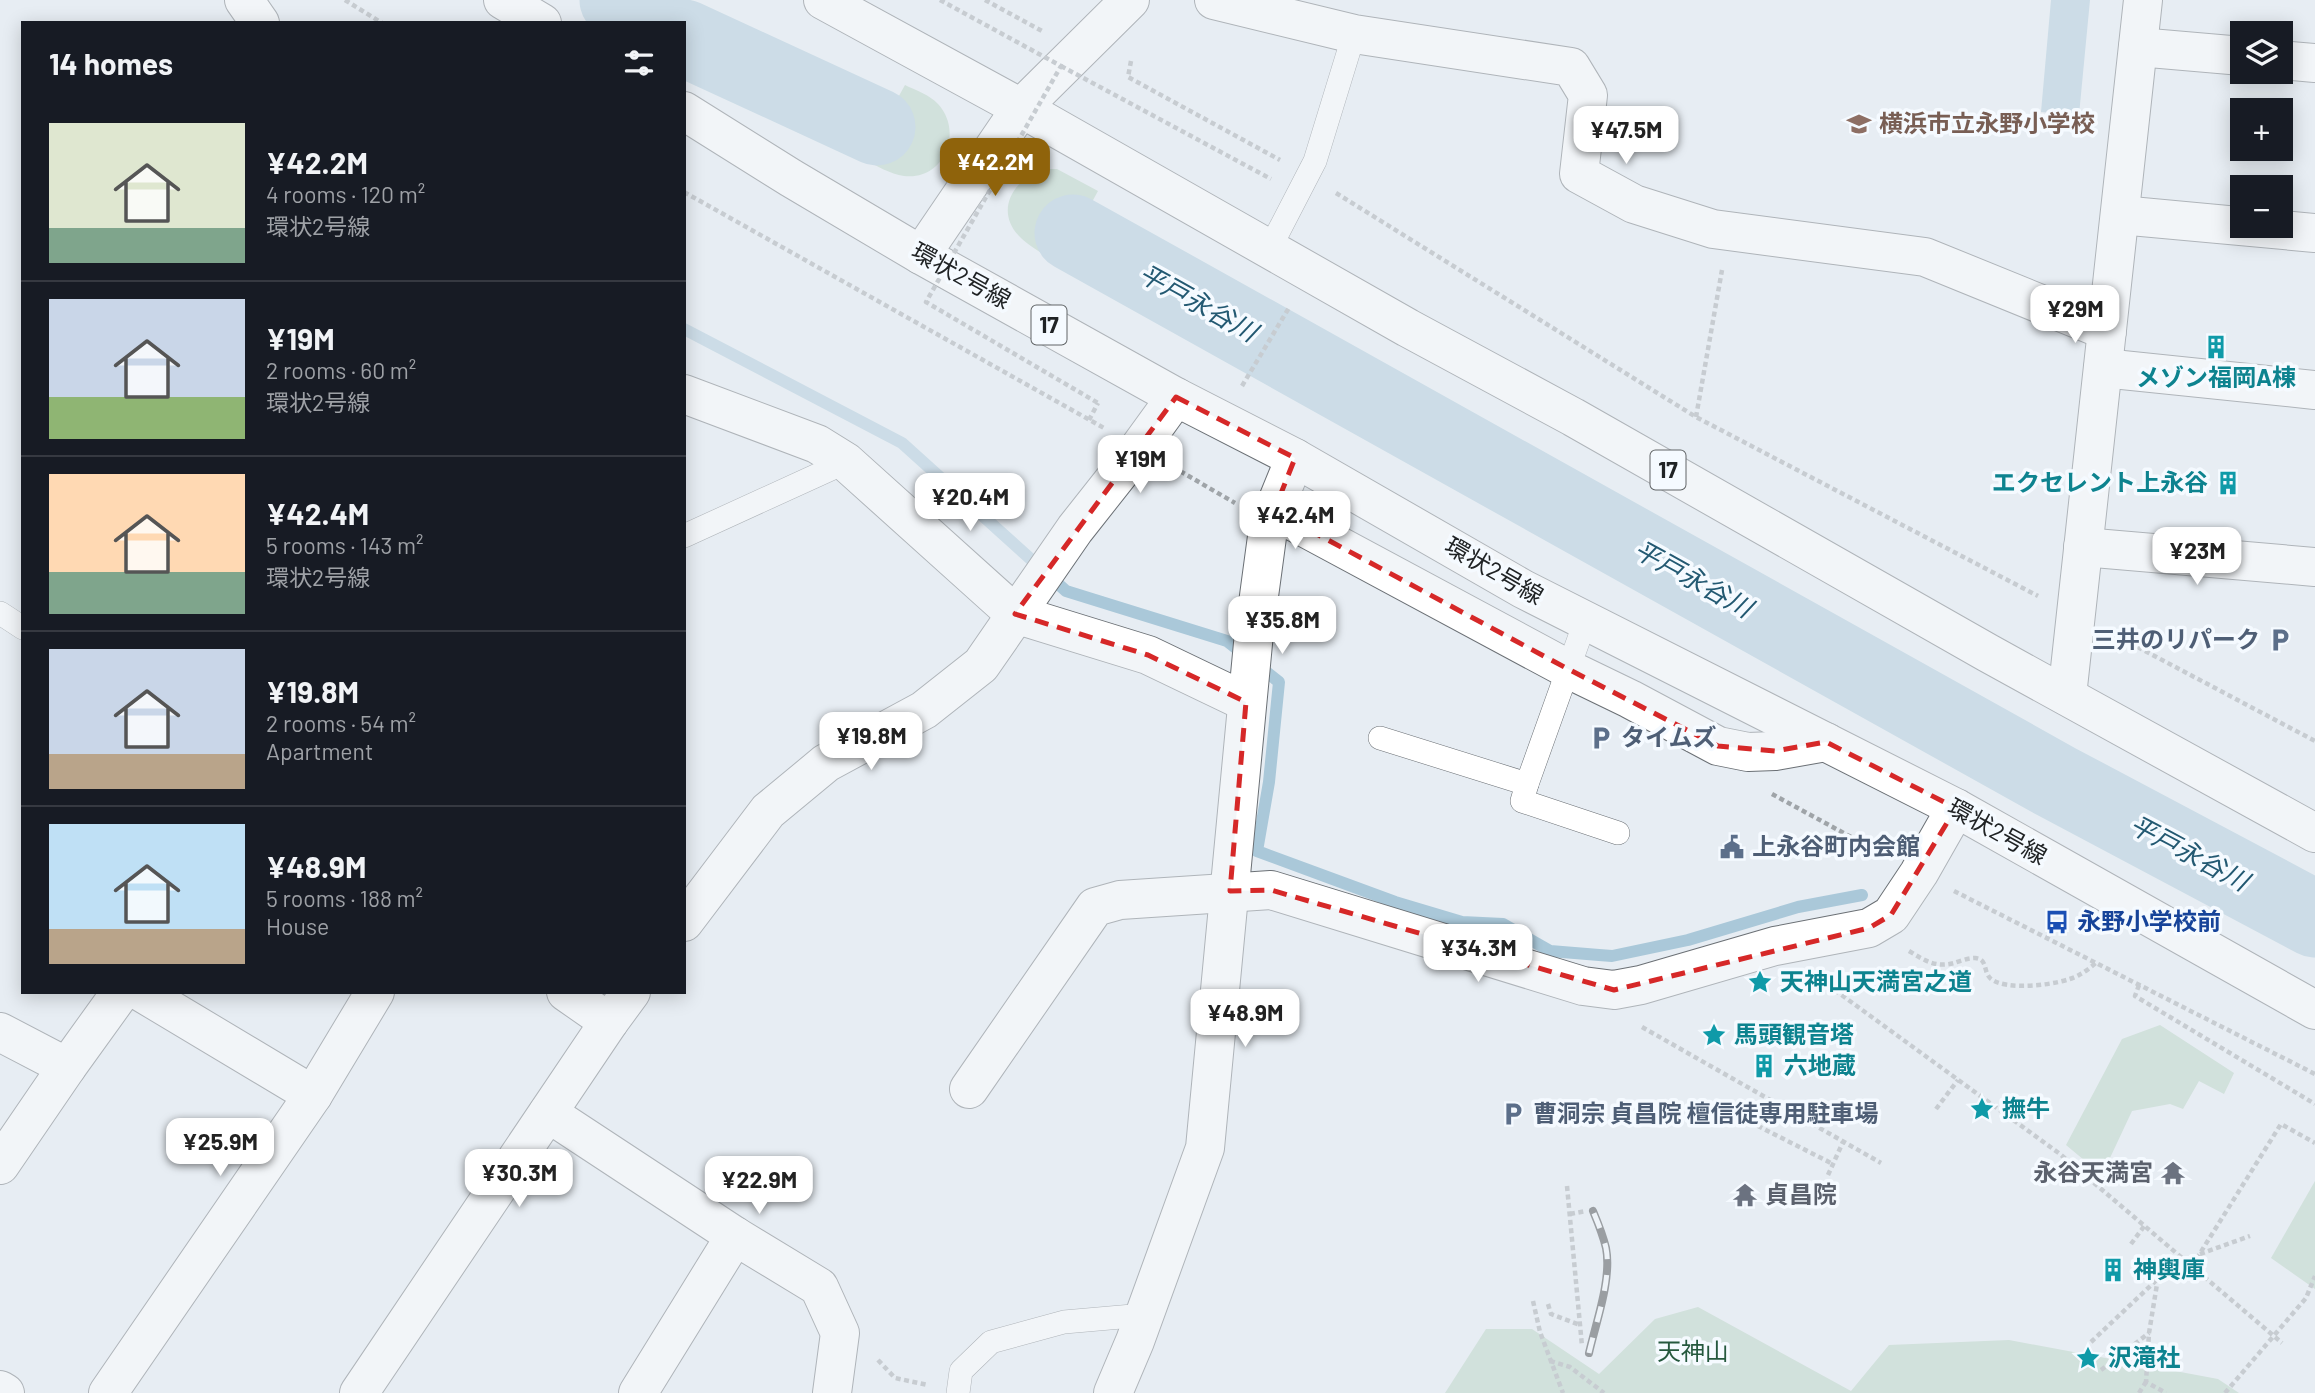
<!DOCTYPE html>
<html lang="en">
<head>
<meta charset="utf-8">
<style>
  :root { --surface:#171b24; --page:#20242c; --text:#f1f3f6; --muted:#9ea1a6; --line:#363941; --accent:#8f630b }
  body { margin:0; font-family:Barlow,"Noto Sans JP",sans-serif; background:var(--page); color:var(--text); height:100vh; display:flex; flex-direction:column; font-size:26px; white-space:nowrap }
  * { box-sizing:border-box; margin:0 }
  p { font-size:23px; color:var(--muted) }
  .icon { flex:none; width:38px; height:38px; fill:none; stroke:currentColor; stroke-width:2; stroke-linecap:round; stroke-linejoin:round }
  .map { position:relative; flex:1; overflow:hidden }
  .side { position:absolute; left:21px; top:21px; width:665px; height:973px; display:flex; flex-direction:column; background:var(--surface); border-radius:0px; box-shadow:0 4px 18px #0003 }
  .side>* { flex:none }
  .buttons { position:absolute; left:2230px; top:21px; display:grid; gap:14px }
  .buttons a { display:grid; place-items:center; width:63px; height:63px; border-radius:0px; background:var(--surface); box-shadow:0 4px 18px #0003; font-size:35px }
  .price { position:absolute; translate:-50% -60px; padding:0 16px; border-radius:14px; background:#fff; color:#222; font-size:23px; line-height:46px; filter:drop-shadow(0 2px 4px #0008) }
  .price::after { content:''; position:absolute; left:50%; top:42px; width:21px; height:16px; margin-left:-10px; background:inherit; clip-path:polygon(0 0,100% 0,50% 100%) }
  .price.current { background:var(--accent); color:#fff }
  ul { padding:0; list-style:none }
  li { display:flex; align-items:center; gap:21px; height:175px; padding:0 28px }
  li+li { border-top:2px solid var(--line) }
  li span { display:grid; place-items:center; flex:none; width:196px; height:140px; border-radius:0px; color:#555 }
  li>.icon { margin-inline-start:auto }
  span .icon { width:84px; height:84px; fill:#fffc; stroke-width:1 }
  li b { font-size:30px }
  h2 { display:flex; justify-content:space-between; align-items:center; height:84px; padding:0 28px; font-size:30px }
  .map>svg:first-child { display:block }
  .green { fill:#b6d2c1 }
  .water { fill:#aac8d9 }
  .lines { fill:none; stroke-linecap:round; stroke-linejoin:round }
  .stream { stroke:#aac8d9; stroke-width:12 }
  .river { stroke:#aac8d9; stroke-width:77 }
  .lane-casing { stroke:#6b7075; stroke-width:24 }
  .street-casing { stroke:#6b7075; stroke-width:40 }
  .secondary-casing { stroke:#6b7075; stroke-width:40 }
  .primary-casing { stroke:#6b7075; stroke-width:40 }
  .path { stroke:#9fa4a8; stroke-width:4.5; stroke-dasharray:5 3.5; stroke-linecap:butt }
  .lane { stroke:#fff; stroke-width:23 }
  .street { stroke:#fff; stroke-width:38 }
  .secondary { stroke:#fff; stroke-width:38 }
  .primary { stroke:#fff; stroke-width:38 }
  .rail-casing { stroke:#3c3f42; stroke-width:8 }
  .rail { stroke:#f5faff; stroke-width:5; stroke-dasharray:16; stroke-linecap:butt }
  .path-bridge { stroke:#9fa4a8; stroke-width:4.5; stroke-dasharray:5 3.5; stroke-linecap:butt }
  .marked { fill:none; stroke:#d62828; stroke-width:5; stroke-dasharray:14 9; stroke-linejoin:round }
  .labels { text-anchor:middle; stroke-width:7; stroke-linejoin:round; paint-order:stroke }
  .shield { fill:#f5faff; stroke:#606466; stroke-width:2 }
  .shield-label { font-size:23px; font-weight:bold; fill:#202325 }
  .education-label { font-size:24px; font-weight:bold; fill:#785e54; stroke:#f5faff; text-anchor:start }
  .street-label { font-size:24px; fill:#202325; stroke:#f5faff }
  .culture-label { font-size:24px; font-weight:bold; fill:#0d838f; stroke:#f5faff; text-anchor:start }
  .service-label { font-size:24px; font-weight:bold; fill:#4e5e75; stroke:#f5faff; text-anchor:start }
  .transit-label { font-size:24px; font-weight:bold; fill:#164399; stroke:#f5faff; text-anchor:start }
  .worship-label { font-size:24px; font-weight:bold; fill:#5b616d; stroke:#f5faff; text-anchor:end }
  .park-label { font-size:24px; fill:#25583e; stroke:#f5faff }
  .water-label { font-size:26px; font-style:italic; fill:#235972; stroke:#f5faff }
</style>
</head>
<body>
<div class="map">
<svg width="2315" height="1393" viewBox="0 0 2315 1393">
  <rect width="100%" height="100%" fill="#e7edf3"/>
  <g class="green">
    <path d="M905,85C915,90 930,95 938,104C964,132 944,181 904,176C890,174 877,166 864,159Z"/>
    <path d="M1042,169H1057L1098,191L1058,264C1047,256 1030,247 1021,238C994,212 1012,181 1042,169Z"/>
    <polygon points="2160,1025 2234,1073 2224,1094 2199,1081 2183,1109 2170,1104 2132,1111 2102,1175 2066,1145 2122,1039"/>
    <polygon points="2315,1181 2315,1289 2271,1258"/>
    <polygon points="1698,1307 1851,1391 1889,1345 2009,1340 2218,1379 2239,1393 1445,1393 1486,1329 1532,1329 1599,1374 1655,1319"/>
  </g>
  <polygon class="water" points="2051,0 2090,0 2079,115 2041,112"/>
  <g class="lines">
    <polyline class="stream" points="684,329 902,443 1066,591 1227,641 1279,682 1269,782 1257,851 1395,902 1462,922 1503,924 1550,951 1599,955 1612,956 1688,940 1798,907 1862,895"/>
    <g class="river">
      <polyline points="618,0 656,23"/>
      <polyline points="684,38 877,127"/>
      <polyline points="1073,233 2057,782 2315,919"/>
    </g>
    <g class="lane-casing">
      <g id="lane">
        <polyline points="1270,248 1315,161 1354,34"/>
        <polyline points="684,536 846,462"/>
        <polyline points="0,613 23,628"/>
        <polyline points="1380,738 1527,784 1585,622"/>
        <polyline points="1527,784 1522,801 1618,833"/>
        <polyline points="958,1393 961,1371 991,1342 1064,1322 1144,1315"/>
      </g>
    </g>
    <g class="street-casing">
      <g id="street">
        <polyline points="244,0 260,23"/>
        <polyline points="1214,0 1354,34 1571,67 1588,95 1579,174 1634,204 1713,229 1925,257 2107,331"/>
        <polyline points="2138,47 2242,56"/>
        <polyline points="2280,60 2315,63"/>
        <polyline points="2120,215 2315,233"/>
        <polyline points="2103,368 2315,390"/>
        <polyline points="684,394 817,444 846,462 1015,614 1148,655 1246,702"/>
        <polyline points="1274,511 1568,669 1630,699 1718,746 1748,752 1775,751 1826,742"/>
        <polyline points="2083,547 2315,567"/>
        <polyline points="2067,696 2143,0"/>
        <polyline points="141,992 313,1095"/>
        <polyline points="566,992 609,1022"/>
        <polyline points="0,1032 67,1067"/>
        <polyline points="969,1089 1095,907 1120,900 1271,890 1583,986 1614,990 1641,985 1775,946 1869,928 1891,915 1919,873 1956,808"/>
        <polyline points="548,1113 735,1236 819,1287 840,1333 832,1393"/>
        <polyline points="0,1165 67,1067 121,992"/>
        <polyline points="0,1390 5,1393"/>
        <polyline points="108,1393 313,1095 375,992"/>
        <polyline points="638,1393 735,1236"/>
        <polyline points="1113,1393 1135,1341 1205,1148 1254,633 1269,522 1295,458"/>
      </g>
    </g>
    <g class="secondary-casing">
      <g id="secondary">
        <polyline points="921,255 1021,108 1130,0"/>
        <polyline points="684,922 768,811 826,763 924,710 981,665 1075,529 1139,448 1176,397"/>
        <polyline points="359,1393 609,1022 631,992"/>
      </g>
    </g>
    <g class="primary-casing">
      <g id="primary">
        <polyline points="503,0 542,23"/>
        <polyline points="823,0 1021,108 1408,328 1573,417 1988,653 2315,833"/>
        <polyline points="684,111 791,178 921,255 1176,397 1295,458 1523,589 1956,808 2315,1010"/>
      </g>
    </g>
    <g class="path">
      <polyline points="345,0 382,23"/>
      <polyline points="985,0 1042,31"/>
      <polyline points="1131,61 1128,77 1280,160"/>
      <polyline points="684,192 1104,428"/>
      <polyline points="1336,193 1696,417 2038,596"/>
      <polyline points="1242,386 1290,306"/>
      <polyline points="1696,417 1722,270"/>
      <polyline points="1089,420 1098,403"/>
      <polyline points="1173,467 1235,503"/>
      <polyline points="2115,635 2315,741"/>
      <polyline points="1772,794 1884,855"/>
      <polyline points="1954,891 2315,1074"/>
      <path d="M1909,951C1924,960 1935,968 1954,963C1960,961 1968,958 1975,958C1988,959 1983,971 1990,978C2004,992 2062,985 2079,975C2085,972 2091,967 2097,962"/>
      <polyline points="1821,980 2060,1154 2282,1343"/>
      <polyline points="2139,985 2135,996 2315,1104"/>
      <polyline points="1642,1027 1881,1163"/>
      <polyline points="1936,1109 1958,1080"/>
      <polyline points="1750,1122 1833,1164"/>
      <polyline points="1828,1175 1843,1142"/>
      <polyline points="1567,1186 1582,1346"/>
      <polyline points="1570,1214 1586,1211"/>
      <polyline points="2131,1244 2145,1225"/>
      <polyline points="2200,1254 2250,1236"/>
      <polyline points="2192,1266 2281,1124 2315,1143"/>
      <polyline points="2158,1278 2149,1333 2146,1382 2166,1393"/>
      <polyline points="1533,1301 1540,1332 1563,1393"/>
      <polyline points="1548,1304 1551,1314 1580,1325"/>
      <polyline points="2091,1342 2182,1256"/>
      <polyline points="878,1360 895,1378 928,1385"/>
      <polyline points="1550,1361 1570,1367 1604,1393"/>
      <polyline points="2101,1370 2149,1333"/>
      <polyline points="2139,1393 2146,1382"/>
      <polyline points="2225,1393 2306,1298 2315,1276"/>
    </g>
    <use href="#lane" class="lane"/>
    <use href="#street" class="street"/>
    <use href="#secondary" class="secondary"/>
    <use href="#primary" class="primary"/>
    <g class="rail-casing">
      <path id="rail" d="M1589,1353C1596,1322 1612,1279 1606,1248C1603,1235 1598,1223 1593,1211"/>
    </g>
    <use href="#rail" class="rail"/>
    <g class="path-bridge">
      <polyline points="940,0 1061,66 926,302 1098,403"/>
      <polyline points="1061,66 1271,179"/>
    </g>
  </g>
  <path d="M0 0H2315V1393H0ZM1176,397L1295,458L1274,511L1568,669L1718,746L1775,751L1826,742L1956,808L1891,915L1869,928L1614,990L1271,890L1230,891L1246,702L1148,655L1015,614Z" fill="#e7edf3" fill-opacity=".55" fill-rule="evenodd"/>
  <path class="marked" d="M1176,397L1295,458L1274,511L1568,669L1718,746L1775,751L1826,742L1956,808L1891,915L1869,928L1614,990L1271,890L1230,891L1246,702L1148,655L1015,614Z"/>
  <defs>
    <g id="school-bare" transform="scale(1.89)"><path d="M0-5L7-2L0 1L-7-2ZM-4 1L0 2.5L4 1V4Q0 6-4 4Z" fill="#8d6e63" stroke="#f5faff" stroke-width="2.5" paint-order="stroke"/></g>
    <g id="building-bare" transform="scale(1.89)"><path d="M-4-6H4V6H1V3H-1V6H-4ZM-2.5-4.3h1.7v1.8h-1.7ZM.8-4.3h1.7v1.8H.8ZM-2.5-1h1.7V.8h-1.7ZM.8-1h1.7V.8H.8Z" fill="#0f9aa8" stroke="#f5faff" stroke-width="2.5" paint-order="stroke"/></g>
    <g id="parking-bare" transform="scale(1.89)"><path d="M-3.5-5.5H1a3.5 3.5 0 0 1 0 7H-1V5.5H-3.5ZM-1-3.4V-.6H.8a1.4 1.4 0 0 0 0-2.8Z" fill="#5c6f8a" stroke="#f5faff" stroke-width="2.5" paint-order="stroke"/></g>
    <g id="civic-bare" transform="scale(1.89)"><path d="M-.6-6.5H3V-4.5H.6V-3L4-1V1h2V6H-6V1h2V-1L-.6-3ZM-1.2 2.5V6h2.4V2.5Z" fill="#5c6f8a" stroke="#f5faff" stroke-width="2.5" paint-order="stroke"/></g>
    <g id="bus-bare" transform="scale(1.89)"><path d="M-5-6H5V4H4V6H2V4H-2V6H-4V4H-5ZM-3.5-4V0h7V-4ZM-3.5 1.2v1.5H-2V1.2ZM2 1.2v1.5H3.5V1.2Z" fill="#1a4fb4" stroke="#f5faff" stroke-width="2.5" paint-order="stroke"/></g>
    <g id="sight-bare" transform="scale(1.89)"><path d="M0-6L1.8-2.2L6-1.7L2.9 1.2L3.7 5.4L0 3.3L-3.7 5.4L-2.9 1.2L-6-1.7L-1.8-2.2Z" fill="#0f9aa8" stroke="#f5faff" stroke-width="2.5" paint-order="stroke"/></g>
    <g id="temple-bare" transform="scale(1.89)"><path d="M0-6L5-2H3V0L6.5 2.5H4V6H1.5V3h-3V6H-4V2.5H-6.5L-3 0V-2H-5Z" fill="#6b7280" stroke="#f5faff" stroke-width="2.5" paint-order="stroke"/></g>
  </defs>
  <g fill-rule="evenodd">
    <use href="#school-bare" x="1859" y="124"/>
    <use href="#building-bare" x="2216" y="347"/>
    <use href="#building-bare" x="2228" y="483"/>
    <use href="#parking-bare" x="2280" y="640"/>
    <use href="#parking-bare" x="1601" y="738"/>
    <use href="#civic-bare" x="1732" y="847"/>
    <use href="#bus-bare" x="2057" y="922"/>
    <use href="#sight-bare" x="1760" y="982"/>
    <use href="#sight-bare" x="1714" y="1035"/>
    <use href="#building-bare" x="1764" y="1066"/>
    <use href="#sight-bare" x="1982" y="1109"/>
    <use href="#parking-bare" x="1513" y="1114"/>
    <use href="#temple-bare" x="2173" y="1173"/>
    <use href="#temple-bare" x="1745" y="1195"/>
    <use href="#building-bare" x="2113" y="1270"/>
    <use href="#sight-bare" x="2088" y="1358"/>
  </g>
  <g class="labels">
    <g class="shield">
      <rect x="1031.5" y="305.5" width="35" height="39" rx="5"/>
      <rect x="1650.5" y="450.5" width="35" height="39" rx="5"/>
    </g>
    <g class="shield-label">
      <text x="1049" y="333">17</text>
      <text x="1668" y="478">17</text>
    </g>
    <g class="education-label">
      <text x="1879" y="132">横浜市立永野小学校</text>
    </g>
    <g class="street-label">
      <text transform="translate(961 276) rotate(29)" y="8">環状2号線</text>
      <text transform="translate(1494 571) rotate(30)" y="8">環状2号線</text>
      <text transform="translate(1997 832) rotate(29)" y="8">環状2号線</text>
    </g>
    <g class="culture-label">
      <text x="2216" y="386" text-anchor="middle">メゾン福岡A棟</text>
      <text x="2208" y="491" text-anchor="end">エクセレント上永谷</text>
      <text x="1780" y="990">天神山天満宮之道</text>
      <text x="1734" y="1043">馬頭観音塔</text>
      <text x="1784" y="1074">六地蔵</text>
      <text x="2002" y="1117">撫牛</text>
      <text x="2133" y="1278">神輿庫</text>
      <text x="2108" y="1366">沢滝社</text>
    </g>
    <g class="service-label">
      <text x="2260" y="648" text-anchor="end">三井のリパーク</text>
      <text x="1621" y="746">タイムズ</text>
      <text x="1752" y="855">上永谷町内会館</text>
      <text x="1533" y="1122">曹洞宗 貞昌院 檀信徒専用駐車場</text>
    </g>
    <g class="transit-label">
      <text x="2077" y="930">永野小学校前</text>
    </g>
    <g class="worship-label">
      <text x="2153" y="1181">永谷天満宮</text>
      <text x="1765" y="1203" text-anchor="start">貞昌院</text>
    </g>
    <g class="park-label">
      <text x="1693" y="1360">天神山</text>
    </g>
    <g class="water-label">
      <text transform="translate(1198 303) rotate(29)" y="9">平戸永谷川</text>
      <text transform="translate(1693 579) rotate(29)" y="9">平戸永谷川</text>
      <text transform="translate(2189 853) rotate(28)" y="9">平戸永谷川</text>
    </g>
  </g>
</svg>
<div class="buttons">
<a><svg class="icon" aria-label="layers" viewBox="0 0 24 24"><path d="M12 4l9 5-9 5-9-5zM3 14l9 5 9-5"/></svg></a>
<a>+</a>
<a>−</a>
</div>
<b class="price" style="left:1626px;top:166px">¥47.5M</b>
<b class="price current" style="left:995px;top:198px">¥42.2M</b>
<b class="price" style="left:2075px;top:345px">¥29M</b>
<b class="price" style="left:1140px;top:495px">¥19M</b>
<b class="price" style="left:970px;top:533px">¥20.4M</b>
<b class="price" style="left:1295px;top:551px">¥42.4M</b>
<b class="price" style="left:2197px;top:587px">¥23M</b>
<b class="price" style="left:1282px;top:656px">¥35.8M</b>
<b class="price" style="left:871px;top:772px">¥19.8M</b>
<b class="price" style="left:1478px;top:984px">¥34.3M</b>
<b class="price" style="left:1245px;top:1049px">¥48.9M</b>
<b class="price" style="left:220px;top:1178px">¥25.9M</b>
<b class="price" style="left:519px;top:1209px">¥30.3M</b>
<b class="price" style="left:759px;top:1216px">¥22.9M</b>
<section class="side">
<h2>14 homes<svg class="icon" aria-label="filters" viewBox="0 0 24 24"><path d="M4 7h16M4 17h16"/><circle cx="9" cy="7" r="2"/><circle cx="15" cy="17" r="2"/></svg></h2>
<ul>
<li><span style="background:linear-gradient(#dfe7d0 75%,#7fa58c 0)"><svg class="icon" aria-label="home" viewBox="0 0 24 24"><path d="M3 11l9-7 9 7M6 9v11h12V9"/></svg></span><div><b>¥42.2M</b><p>4 rooms · 120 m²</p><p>環状2号線</p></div></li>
<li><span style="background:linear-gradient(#c9d6e8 70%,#8fb573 0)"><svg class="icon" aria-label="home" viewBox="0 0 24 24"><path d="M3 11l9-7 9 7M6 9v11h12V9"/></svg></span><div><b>¥19M</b><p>2 rooms · 60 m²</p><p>環状2号線</p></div></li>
<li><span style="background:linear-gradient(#ffd9b3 70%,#7fa58c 0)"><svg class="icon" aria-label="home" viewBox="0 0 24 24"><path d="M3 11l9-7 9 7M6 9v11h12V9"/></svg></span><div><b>¥42.4M</b><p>5 rooms · 143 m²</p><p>環状2号線</p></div></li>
<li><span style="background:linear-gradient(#c9d6e8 75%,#b9a48a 0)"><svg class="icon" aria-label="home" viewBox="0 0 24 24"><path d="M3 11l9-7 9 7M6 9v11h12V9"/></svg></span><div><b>¥19.8M</b><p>2 rooms · 54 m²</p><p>Apartment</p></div></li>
<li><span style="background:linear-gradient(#bfe0f5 75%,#b9a48a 0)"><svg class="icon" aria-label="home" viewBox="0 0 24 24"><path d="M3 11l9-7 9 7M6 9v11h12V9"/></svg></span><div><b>¥48.9M</b><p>5 rooms · 188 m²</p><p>House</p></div></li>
</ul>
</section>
</div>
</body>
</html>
